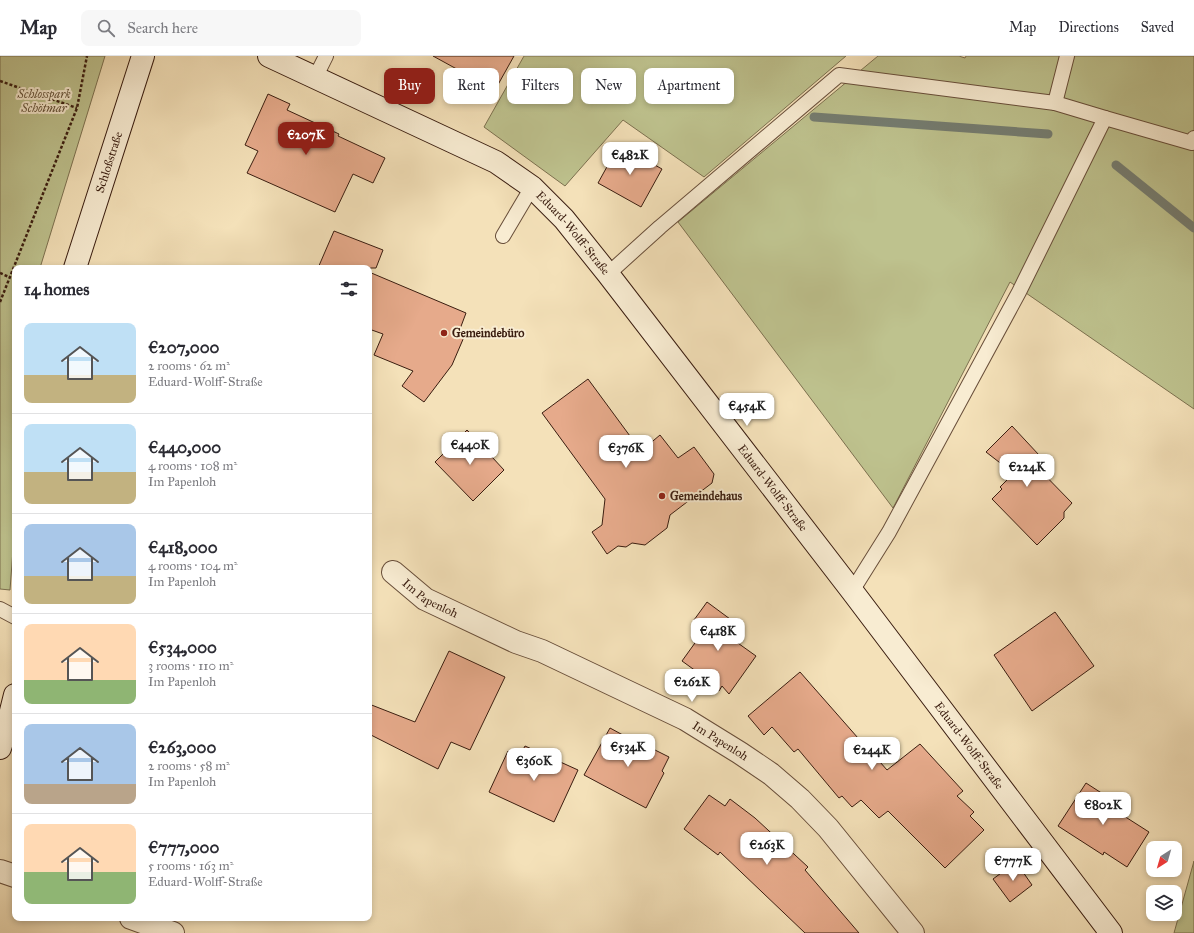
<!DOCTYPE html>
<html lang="en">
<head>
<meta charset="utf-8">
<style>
  :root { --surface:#fff; --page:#f7f7f7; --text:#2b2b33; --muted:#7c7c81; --line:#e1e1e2; --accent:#8f2418 }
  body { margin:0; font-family:"IM FELL Great Primer",serif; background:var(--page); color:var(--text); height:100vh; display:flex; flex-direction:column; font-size:15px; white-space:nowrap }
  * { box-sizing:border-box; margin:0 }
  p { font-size:13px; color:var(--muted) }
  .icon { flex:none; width:22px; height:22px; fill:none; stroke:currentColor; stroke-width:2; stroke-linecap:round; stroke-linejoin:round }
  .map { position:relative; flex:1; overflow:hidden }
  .sheet { position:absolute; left:12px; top:209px; width:360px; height:656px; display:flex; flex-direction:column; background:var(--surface); border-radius:8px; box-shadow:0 2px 6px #0003 }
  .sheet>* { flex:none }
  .hud { position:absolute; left:384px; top:12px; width:380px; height:36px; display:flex; gap:8px }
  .needle { width:26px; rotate:217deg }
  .tools { position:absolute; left:1146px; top:785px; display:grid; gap:8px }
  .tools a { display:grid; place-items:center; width:36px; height:36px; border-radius:8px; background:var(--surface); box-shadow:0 2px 6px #0003; font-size:20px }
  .price { position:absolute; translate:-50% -34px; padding:0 9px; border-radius:8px; background:#fff; color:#222; font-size:13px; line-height:26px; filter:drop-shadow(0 1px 2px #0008) }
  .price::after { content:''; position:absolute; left:50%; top:24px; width:12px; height:9px; margin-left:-6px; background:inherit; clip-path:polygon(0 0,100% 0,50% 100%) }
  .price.active { background:var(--accent); color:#fff }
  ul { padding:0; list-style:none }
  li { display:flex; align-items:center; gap:12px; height:100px; padding:0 12px }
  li+li { border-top:1px solid var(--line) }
  li span { display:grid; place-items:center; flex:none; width:112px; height:80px; border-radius:8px; color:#555 }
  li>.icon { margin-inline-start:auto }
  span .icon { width:48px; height:48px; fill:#fffc; stroke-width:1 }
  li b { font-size:17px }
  h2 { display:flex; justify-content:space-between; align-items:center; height:48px; padding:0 12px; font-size:17px }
  .tag { padding:0 14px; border-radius:8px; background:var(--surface); box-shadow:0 2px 6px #0003; font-size:14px; line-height:36px }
  .tag.active { background:var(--accent); color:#fff }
  header { display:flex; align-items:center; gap:24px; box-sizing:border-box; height:56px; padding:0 20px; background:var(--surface); border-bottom:1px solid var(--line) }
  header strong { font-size:19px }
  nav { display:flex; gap:22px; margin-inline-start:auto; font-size:14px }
  .search { width:280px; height:36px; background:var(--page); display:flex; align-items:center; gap:10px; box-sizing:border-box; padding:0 14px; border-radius:8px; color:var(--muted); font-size:15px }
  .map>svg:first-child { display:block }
  .green { fill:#bec28e; stroke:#7c704f }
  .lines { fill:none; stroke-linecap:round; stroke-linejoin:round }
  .stream { stroke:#757d71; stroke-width:9 }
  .building { fill:#e6aa8b; stroke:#3a1d10 }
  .lane-casing { stroke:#684e3a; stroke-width:16 }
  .street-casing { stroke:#684e3a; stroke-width:24 }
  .secondary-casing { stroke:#3a1d10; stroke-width:24 }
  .path { stroke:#3a1d10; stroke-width:2.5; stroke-dasharray:3 2; stroke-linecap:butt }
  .lane { stroke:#f8ecd2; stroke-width:14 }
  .street { stroke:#f8ecd2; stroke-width:22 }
  .secondary { stroke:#f8ecd2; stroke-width:22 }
  .poi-dot { fill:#8f2418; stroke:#f8ecd2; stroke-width:1.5 }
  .labels { text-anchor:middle; stroke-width:4; stroke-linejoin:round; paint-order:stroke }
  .park-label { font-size:12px; font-style:italic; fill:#624f36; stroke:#f8ecd2 }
  .street-label { font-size:12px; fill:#3a1d10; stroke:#f8ecd2 }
  .poi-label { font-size:12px; font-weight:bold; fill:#3a1d10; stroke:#f8ecd2; text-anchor:start }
</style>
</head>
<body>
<header>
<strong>Map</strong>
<div class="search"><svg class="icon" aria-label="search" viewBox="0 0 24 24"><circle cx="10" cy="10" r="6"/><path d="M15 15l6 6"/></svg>Search here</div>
<nav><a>Map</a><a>Directions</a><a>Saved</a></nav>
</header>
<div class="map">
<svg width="1194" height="877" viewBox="0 0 1194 877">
  <rect width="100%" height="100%" fill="#f4e1b9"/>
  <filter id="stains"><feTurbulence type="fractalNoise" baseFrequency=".005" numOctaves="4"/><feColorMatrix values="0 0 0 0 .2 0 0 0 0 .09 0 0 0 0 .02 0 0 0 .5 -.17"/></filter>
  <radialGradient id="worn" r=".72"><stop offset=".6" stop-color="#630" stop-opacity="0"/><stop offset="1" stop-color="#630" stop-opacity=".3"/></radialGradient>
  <g class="green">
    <polygon points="0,0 105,0 40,212 15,212 15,467 10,534 0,533"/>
    <polygon points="524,0 846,0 704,121 623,64 565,130 484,71"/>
    <polygon points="878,0 959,0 965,2 966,0 1194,0 1194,353 1010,226 893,452 678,166"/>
    <polygon points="1194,805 1194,877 1174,877"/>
  </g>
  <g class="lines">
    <g class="stream">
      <polyline points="814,61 1048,78"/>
      <polyline points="1116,109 1194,172"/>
    </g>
  </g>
  <g class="building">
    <polygon points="433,0 514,0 495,34"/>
    <polygon points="268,38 290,48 287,54 339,78 338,80 385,102 373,127 353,118 335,156 247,117 258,95 245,89"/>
    <polygon points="619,89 662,113 641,151 598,127"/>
    <polygon points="334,175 383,194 376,212 318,212"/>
    <polygon points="369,216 466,257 460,273 464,281 452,309 424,346 402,330 413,315 374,299 383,278 369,273"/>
    <polygon points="588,323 641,395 660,379 678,402 694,391 714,418 712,427 670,459 667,472 645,489 632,487 626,491 618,490 607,498 592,476 602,469 605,443 542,357"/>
    <polygon points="1012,370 1039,399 1032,406 1072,447 1064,456 1064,462 1037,489 992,443 1002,433 1000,431 1010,421 1005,416 1008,413 986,396"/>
    <polygon points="467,374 504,414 473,445 435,406"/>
    <polygon points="707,546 730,563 721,575 756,600 729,638 722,630 719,635 700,618 682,605 705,573 694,564"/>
    <polygon points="1055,556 1094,610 1032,655 994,599"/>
    <polygon points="449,595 505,621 470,694 451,686 438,713 369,678 369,648 415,666"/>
    <polygon points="800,616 858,682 859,682 887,714 920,688 963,735 957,740 974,756 970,760 984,774 945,812 888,755 879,762 861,744 852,751 842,740 839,742 798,693 794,696 772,671 764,679 748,660"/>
    <polygon points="610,672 632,684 633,683 669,701 662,715 664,717 646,752 584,719"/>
    <polygon points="525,690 578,714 554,766 489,736 508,695 519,701"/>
    <polygon points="1086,727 1117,747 1113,753 1149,776 1127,811 1104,796 1103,799 1058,770"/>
    <polygon points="709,739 725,750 730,743 755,762 808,811 805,814 859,877 805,877 720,796 718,799 684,773"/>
    <polygon points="1016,806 1032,829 1010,846 993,823"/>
  </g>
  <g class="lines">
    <g class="lane-casing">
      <g id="lane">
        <polyline points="315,22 326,0"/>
        <polyline points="1055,47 1105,62"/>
        <polyline points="503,180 532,131"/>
        <polyline points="608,218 660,171 839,19 1055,47 1067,0"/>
        <polyline points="852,535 889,476 1019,236 1105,62 1192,87 1194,82"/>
        <polyline points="0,553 15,561"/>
      </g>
    </g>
    <g class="street-casing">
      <g id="street">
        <path id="s1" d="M393,516L425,543L516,586L542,595L685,663L740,697L771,718L800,743L828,772L913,877"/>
        <polyline points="0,815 15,820"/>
        <polyline points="131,862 173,877"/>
      </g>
    </g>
    <g class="secondary-casing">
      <g id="secondary">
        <path id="s2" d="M269,0L496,106L532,131L564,163L608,218L852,535L1111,877"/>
        <path id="s3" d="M75,212L143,0"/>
        <polyline points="0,692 7,671 15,639"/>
      </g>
    </g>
    <g class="path">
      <polyline points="0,25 77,52"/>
      <polyline points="0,217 9,221"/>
      <polyline points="0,246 77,52 87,0"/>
    </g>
    <use href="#lane" class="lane"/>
    <use href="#street" class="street"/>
    <use href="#secondary" class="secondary"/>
  </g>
  <g class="poi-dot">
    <circle cx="444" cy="277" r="4"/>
    <circle cx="662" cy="440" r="4"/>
  </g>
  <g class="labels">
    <g class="park-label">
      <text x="44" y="42">Schlosspark<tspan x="44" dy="14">Schötmar</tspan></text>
    </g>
    <g class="street-label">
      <text dy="4" stroke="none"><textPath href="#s3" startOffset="111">Schloßstraße</textPath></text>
      <text dy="4" stroke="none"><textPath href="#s2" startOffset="356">Eduard-Wolff-Straße</textPath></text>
      <text dy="4" stroke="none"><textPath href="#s2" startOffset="680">Eduard-Wolff-Straße</textPath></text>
      <text dy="4" stroke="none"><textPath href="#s1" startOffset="46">Im Papenloh</textPath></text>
      <text dy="4" stroke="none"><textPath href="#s1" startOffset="370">Im Papenloh</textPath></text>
      <text dy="4" stroke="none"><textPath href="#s2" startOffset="1004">Eduard-Wolff-Straße</textPath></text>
    </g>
    <g class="poi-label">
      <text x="452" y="281">Gemeindebüro</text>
      <text x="670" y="444">Gemeindehaus</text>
    </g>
  </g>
  <rect width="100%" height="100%" filter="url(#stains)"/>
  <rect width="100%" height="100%" fill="url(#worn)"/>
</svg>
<div class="tools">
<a><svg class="needle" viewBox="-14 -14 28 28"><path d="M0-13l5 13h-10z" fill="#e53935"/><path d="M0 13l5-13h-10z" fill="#7c7c81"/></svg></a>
<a><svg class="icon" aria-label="layers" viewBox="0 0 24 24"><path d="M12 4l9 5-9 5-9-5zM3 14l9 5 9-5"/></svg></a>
</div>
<b class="price active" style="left:306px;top:100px">€207K</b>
<b class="price" style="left:630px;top:120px">€482K</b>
<b class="price" style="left:747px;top:371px">€454K</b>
<b class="price" style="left:470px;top:410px">€440K</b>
<b class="price" style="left:626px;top:413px">€376K</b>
<b class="price" style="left:1027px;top:432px">€224K</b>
<b class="price" style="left:718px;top:596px">€418K</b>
<b class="price" style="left:692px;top:647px">€262K</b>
<b class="price" style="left:628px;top:712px">€534K</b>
<b class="price" style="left:872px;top:715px">€244K</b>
<b class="price" style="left:534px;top:726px">€360K</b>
<b class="price" style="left:1103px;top:770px">€802K</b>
<b class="price" style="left:767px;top:810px">€263K</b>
<b class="price" style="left:1013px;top:826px">€777K</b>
<div class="hud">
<a class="tag active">Buy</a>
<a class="tag">Rent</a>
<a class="tag">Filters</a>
<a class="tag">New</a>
<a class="tag">Apartment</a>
</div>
<section class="sheet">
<h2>14 homes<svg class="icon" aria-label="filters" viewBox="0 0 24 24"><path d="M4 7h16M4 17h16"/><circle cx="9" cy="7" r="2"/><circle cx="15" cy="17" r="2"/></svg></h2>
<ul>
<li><span style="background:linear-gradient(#bfe0f5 65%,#c2b280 0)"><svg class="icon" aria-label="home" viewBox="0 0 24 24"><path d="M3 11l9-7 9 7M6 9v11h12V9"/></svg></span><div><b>€207,000</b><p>2 rooms · 62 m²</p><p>Eduard-Wolff-Straße</p></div></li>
<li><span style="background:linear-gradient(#bfe0f5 60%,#c2b280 0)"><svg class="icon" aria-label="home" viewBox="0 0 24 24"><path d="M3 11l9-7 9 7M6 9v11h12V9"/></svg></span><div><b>€440,000</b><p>4 rooms · 108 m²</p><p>Im Papenloh</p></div></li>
<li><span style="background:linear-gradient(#a9c7e8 65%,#c2b280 0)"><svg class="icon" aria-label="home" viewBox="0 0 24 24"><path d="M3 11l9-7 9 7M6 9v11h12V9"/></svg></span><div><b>€418,000</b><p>4 rooms · 104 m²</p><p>Im Papenloh</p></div></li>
<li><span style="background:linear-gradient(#ffd9b3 70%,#8fb573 0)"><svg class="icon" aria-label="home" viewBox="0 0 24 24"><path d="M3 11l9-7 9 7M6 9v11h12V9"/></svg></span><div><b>€534,000</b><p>3 rooms · 110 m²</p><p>Im Papenloh</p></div></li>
<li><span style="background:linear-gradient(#a9c7e8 75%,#b9a48a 0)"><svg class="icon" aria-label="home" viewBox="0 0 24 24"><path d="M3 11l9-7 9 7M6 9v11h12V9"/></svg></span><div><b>€263,000</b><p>2 rooms · 58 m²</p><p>Im Papenloh</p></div></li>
<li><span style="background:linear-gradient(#ffd9b3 60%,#8fb573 0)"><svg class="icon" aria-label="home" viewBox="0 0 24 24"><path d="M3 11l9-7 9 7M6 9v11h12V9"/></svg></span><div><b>€777,000</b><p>5 rooms · 163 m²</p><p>Eduard-Wolff-Straße</p></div></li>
</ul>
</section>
</div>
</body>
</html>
